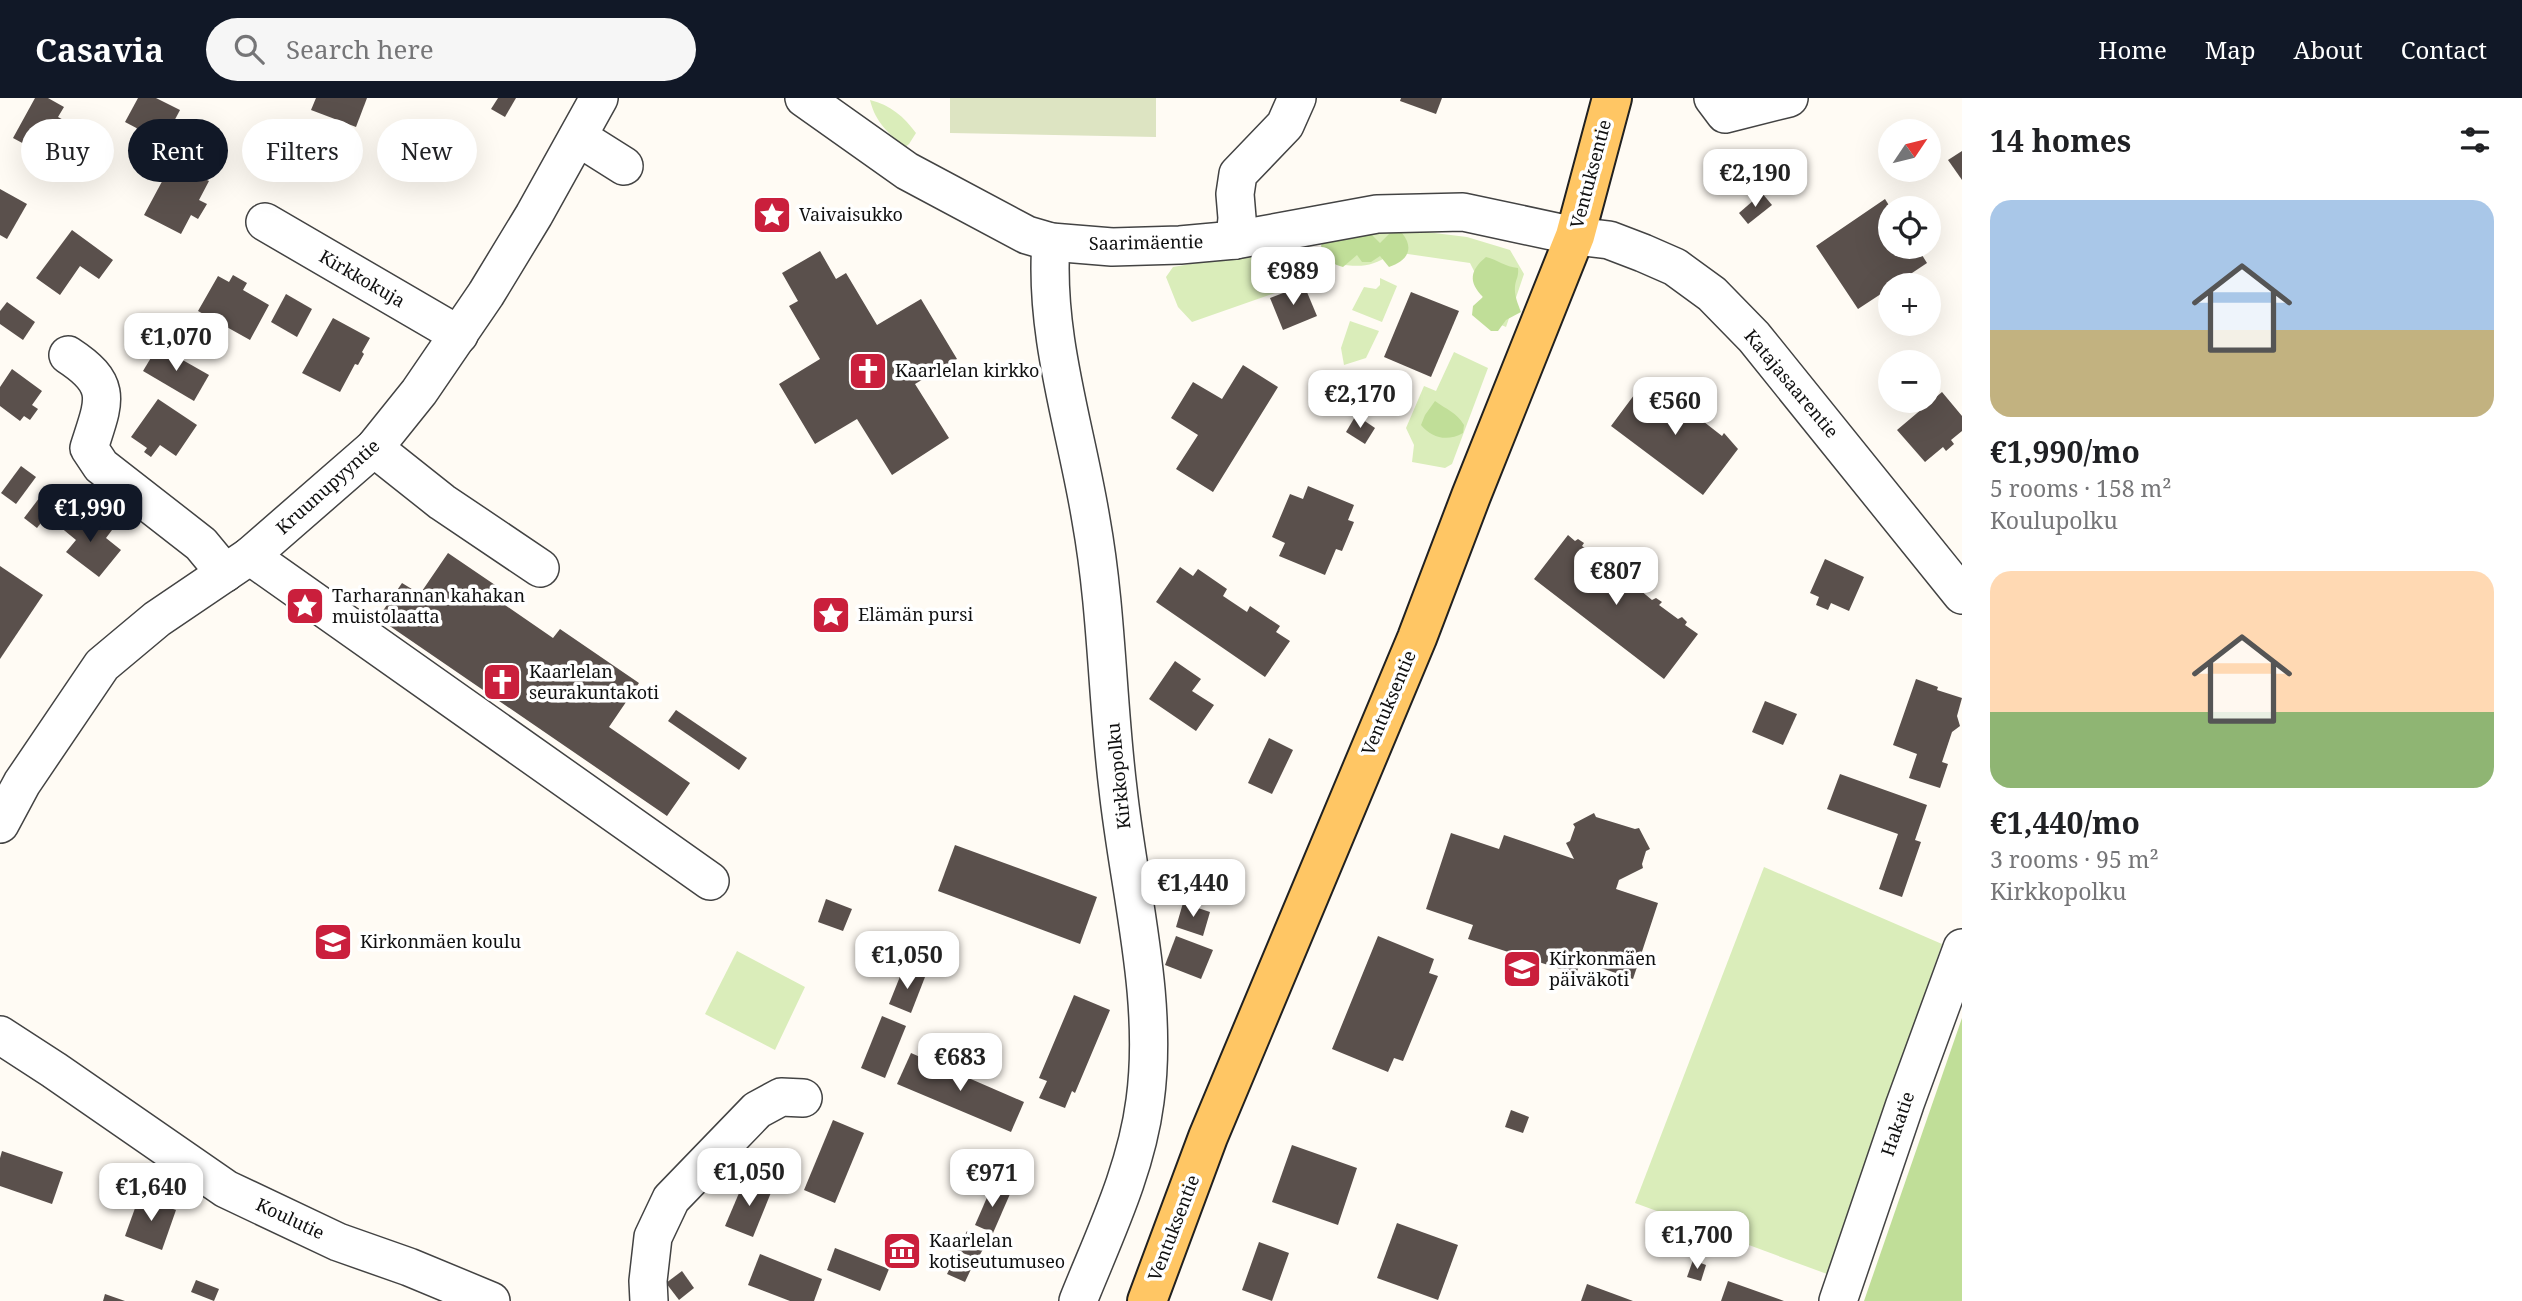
<!DOCTYPE html>
<html lang="en">
<head>
<meta charset="utf-8">
<style>
  :root { --surface:#fff; --page:#f6f6f6; --text:#202124; --muted:#757577; --accent:#111827 }
  body { margin:0; font-family:"Noto Serif",serif; background:var(--page); color:var(--text); height:100vh; display:flex; flex-direction:column; font-size:26px; white-space:nowrap }
  * { box-sizing:border-box; margin:0 }
  p { font-size:23px; color:var(--muted) }
  .icon { flex:none; width:38px; height:38px; fill:none; stroke:currentColor; stroke-width:2; stroke-linecap:round; stroke-linejoin:round }
  .map { position:relative; flex:1; overflow:hidden }
  .details { display:flex; flex-direction:column; background:var(--surface); width:560px }
  .details>* { flex:none }
  .top-card { position:absolute; left:21px; top:21px; width:665px; height:63px; display:flex; gap:14px }
  .needle { width:46px; rotate:55deg }
  .tools { position:absolute; left:1878px; top:21px; display:grid; gap:14px }
  .tools a { display:grid; place-items:center; width:63px; height:63px; border-radius:50%; background:var(--surface); box-shadow:0 7px 28px #0002; font-size:35px }
  .price { position:absolute; translate:-50% -60px; padding:0 16px; border-radius:14px; background:#fff; color:#222; font-size:23px; line-height:46px; filter:drop-shadow(0 2px 4px #0008) }
  .price::after { content:''; position:absolute; left:50%; top:42px; width:21px; height:16px; margin-left:-10px; background:inherit; clip-path:polygon(0 0,100% 0,50% 100%) }
  .price.on { background:var(--accent); color:#fff }
  ul { padding:0; list-style:none }
  li { display:grid; align-content:center; gap:14px; height:371px; padding:0 28px }
  li span { display:grid; place-items:center; height:217px; border-radius:21px; color:#555 }
  li>.icon { margin-inline-start:auto }
  span .icon { width:126px; height:126px; fill:#fffc; stroke-width:1 }
  li b { font-size:30px }
  h2 { display:flex; justify-content:space-between; align-items:center; height:84px; padding:0 28px; font-size:30px }
  .tag { padding:0 24px; border-radius:32px; background:var(--surface); box-shadow:0 7px 28px #0002; font-size:24px; line-height:63px }
  .tag.on { background:var(--accent); color:#fff }
  header { display:flex; align-items:center; gap:42px; box-sizing:border-box; height:98px; padding:0 35px; background:var(--accent); color:#fff }
  header strong { font-size:33px }
  nav { display:flex; gap:38px; margin-inline-start:auto; font-size:24px }
  .search { width:490px; height:63px; background:var(--page); display:flex; align-items:center; gap:18px; box-sizing:border-box; padding:0 24px; border-radius:38px; color:var(--muted); font-size:26px }
  main { display:flex; flex:1; min-height:0 }
  .map>svg:first-child { display:block }
  .green { fill:#daedba }
  .forest { fill:#c0de98 }
  .cemetery { fill:#dde4c2 }
  .building { fill:#5a504c }
  .lines { fill:none; stroke-linecap:round; stroke-linejoin:round }
  .minor-casing { stroke:#434343; stroke-width:40 }
  .major-casing { stroke:#212121; stroke-width:42 }
  .minor { stroke:#fff; stroke-width:37 }
  .major { stroke:#ffc664; stroke-width:38 }
  .labels { text-anchor:middle; stroke-width:7; stroke-linejoin:round; paint-order:stroke }
  .street-label { font-size:18px; fill:#101010; stroke:#fff }
  .poi-label { font-size:18px; fill:#101010; stroke:#fff; text-anchor:start }
</style>
</head>
<body>
<header>
<strong>Casavia</strong>
<div class="search"><svg class="icon" aria-label="search" viewBox="0 0 24 24"><circle cx="10" cy="10" r="6"/><path d="M15 15l6 6"/></svg>Search here</div>
<nav><a>Home</a><a>Map</a><a>About</a><a>Contact</a></nav>
</header>
<main>
<div class="map">
<svg width="1962" height="1203" viewBox="0 0 1962 1203">
  <rect width="100%" height="100%" fill="#fffbf4"/>
  <g class="green">
    <path d="M870,2C891,7 904,19 916,35L909,46L904,50C888,33 876,26 870,2Z"/>
    <path d="M1418,133L1467,139L1510,152L1524,176L1506,229L1478,217L1484,193L1470,165L1394,154C1371,170 1362,169 1335,166L1351,134Z"/>
    <polygon points="1281,147 1300,150 1312,182 1192,224 1178,209 1166,179 1173,169 1231,159"/>
    <polygon points="1380,180 1397,188 1382,224 1352,212 1364,189 1376,191 1380,187"/>
    <polygon points="1350,223 1379,233 1366,260 1344,267 1341,250"/>
    <polygon points="1454,254 1488,270 1452,366 1445,370 1412,364 1414,347 1406,330 1424,288 1436,293"/>
    <polygon points="1764,769 1942,846 1827,1176 1635,1105"/>
    <polygon points="737,853 805,889 775,952 705,916"/>
  </g>
  <g class="forest">
    <path d="M1327,132H1367L1380,145L1390,135H1402C1415,151 1407,163 1389,169L1380,158L1371,164H1362L1357,157L1343,169C1331,166 1326,161 1321,148Z"/>
    <path d="M1486,159C1498,162 1505,169 1518,170C1519,178 1516,181 1515,188C1514,197 1518,206 1521,214L1506,222L1498,233H1491L1472,217L1473,208L1483,199C1468,184 1470,172 1486,159Z"/>
    <path d="M1435,303C1447,312 1456,314 1464,327L1463,335C1447,344 1432,340 1421,327L1425,317Z"/>
    <polygon points="1962,920 1962,1203 1864,1203"/>
  </g>
  <polygon class="cemetery" points="950,0 1156,0 1156,39 950,35"/>
  <g class="building">
    <polygon points="35,0 48,0 64,9 58,19 71,26 52,61 13,40"/>
    <polygon points="138,0 156,0 180,12 163,44 125,24"/>
    <polygon points="316,0 367,0 356,29 311,12"/>
    <polygon points="498,0 516,0 505,19 491,11"/>
    <polygon points="1401,0 1442,0 1436,16 1400,3"/>
    <polygon points="1962,53 1962,82 1948,62"/>
    <polygon points="173,63 192,73 196,66 211,74 207,82 209,83 199,102 207,106 198,121 191,117 181,136 144,117"/>
    <polygon points="0,91 27,106 7,141 0,137"/>
    <polygon points="1762,95 1772,107 1748,126 1739,115"/>
    <polygon points="1885,101 1890,109 1890,149 1917,149 1927,165 1894,187 1890,187 1890,190 1858,211 1816,148"/>
    <polygon points="72,132 113,162 99,181 80,168 60,197 36,180"/>
    <polygon points="820,153 836,181 846,175 877,227 921,201 957,261 915,286 949,340 892,377 857,321 815,346 779,286 820,261 789,208 798,203 782,175"/>
    <polygon points="233,177 247,185 243,192 269,207 250,242 198,213 218,178 229,184"/>
    <polygon points="1304,187 1317,218 1283,232 1270,200"/>
    <polygon points="1411,194 1459,213 1431,279 1384,259"/>
    <polygon points="286,196 312,211 297,239 271,224"/>
    <polygon points="7,204 35,224 23,242 0,226 0,213"/>
    <polygon points="333,220 370,240 362,254 364,256 358,267 355,266 340,294 302,275"/>
    <polygon points="158,248 209,277 194,303 143,273"/>
    <polygon points="1243,267 1278,289 1213,394 1176,371 1198,337 1171,320 1193,284 1222,301"/>
    <polygon points="12,271 42,293 32,307 38,311 30,322 24,318 20,323 0,308 0,289"/>
    <polygon points="1646,281 1661,292 1663,289 1669,294 1668,297 1692,315 1694,312 1699,316 1699,320 1722,338 1724,335 1738,351 1703,397 1611,328"/>
    <polygon points="1391,292 1400,296 1395,307 1386,303"/>
    <polygon points="1942,294 1962,318 1962,333 1951,342 1954,346 1946,353 1943,349 1925,364 1897,332"/>
    <polygon points="158,301 197,327 176,358 160,347 151,359 144,354 147,350 131,339"/>
    <polygon points="1356,317 1375,330 1365,346 1346,334"/>
    <polygon points="21,368 36,379 16,406 1,395"/>
    <polygon points="1308,388 1354,407 1348,422 1354,424 1342,453 1336,451 1325,477 1279,458 1285,445 1272,439 1290,396 1303,401"/>
    <polygon points="40,399 53,409 37,430 24,420"/>
    <polygon points="71,412 97,432 103,424 112,432 106,440 121,452 99,479 66,454 76,442 59,428"/>
    <polygon points="1568,437 1575,443 1578,441 1584,445 1582,448 1601,462 1605,460 1610,465 1608,468 1627,482 1630,480 1636,484 1634,487 1652,502 1656,500 1662,504 1659,507 1678,521 1682,519 1687,524 1685,527 1698,536 1664,581 1534,481"/>
    <polygon points="448,455 498,489 492,498 553,540 560,531 639,585 609,629 690,685 667,718 378,520 402,485 420,496"/>
    <polygon points="1825,461 1864,479 1849,513 1831,505 1828,512 1816,507 1819,499 1810,495"/>
    <polygon points="0,468 43,497 0,561"/>
    <polygon points="1180,469 1193,478 1198,471 1227,491 1223,498 1247,514 1250,508 1280,528 1276,534 1290,543 1265,579 1156,504"/>
    <polygon points="1175,563 1201,581 1192,593 1214,607 1196,633 1149,601"/>
    <polygon points="1916,581 1938,589 1937,592 1962,600 1957,618 1960,628 1952,634 1942,664 1948,666 1940,690 1909,680 1917,656 1893,647"/>
    <polygon points="1765,603 1797,616 1783,647 1752,634"/>
    <polygon points="676,612 747,660 739,672 668,623"/>
    <polygon points="1269,640 1293,652 1272,696 1248,685"/>
    <polygon points="1840,676 1927,707 1915,742 1921,744 1902,799 1879,791 1898,736 1827,711"/>
    <polygon points="1594,715 1596,719 1635,731 1639,730 1650,751 1646,753 1642,766 1643,770 1619,782 1616,791 1658,805 1633,881 1581,863 1576,876 1468,841 1473,827 1426,811 1451,735 1499,751 1504,737 1574,761 1566,745 1570,743 1575,729 1573,726"/>
    <polygon points="955,747 1097,799 1080,846 938,793"/>
    <polygon points="826,801 852,811 843,833 818,824"/>
    <polygon points="1183,805 1210,814 1203,838 1176,829"/>
    <polygon points="1176,838 1213,852 1201,881 1165,867"/>
    <polygon points="1378,838 1434,861 1429,875 1438,878 1403,963 1394,960 1388,974 1332,951"/>
    <polygon points="903,871 925,879 911,915 889,906"/>
    <polygon points="1074,897 1110,912 1075,995 1072,993 1065,1010 1039,1000 1047,983 1039,980"/>
    <polygon points="882,918 906,928 885,980 861,970"/>
    <polygon points="911,955 1024,1004 1011,1034 897,986"/>
    <polygon points="1511,1012 1529,1019 1523,1035 1505,1029"/>
    <polygon points="833,1022 864,1035 835,1105 804,1092"/>
    <polygon points="1292,1047 1357,1070 1338,1127 1272,1104"/>
    <polygon points="2,1053 63,1074 52,1106 0,1088 0,1060"/>
    <polygon points="745,1081 772,1092 753,1139 725,1128"/>
    <polygon points="992,1088 1010,1096 993,1135 975,1127"/>
    <polygon points="139,1099 176,1112 162,1152 125,1138"/>
    <polygon points="1397,1125 1458,1147 1438,1202 1377,1180"/>
    <polygon points="967,1133 987,1144 977,1162 957,1152"/>
    <polygon points="1259,1144 1289,1155 1272,1203 1242,1192"/>
    <polygon points="835,1150 889,1171 880,1193 827,1172"/>
    <polygon points="760,1156 822,1181 814,1203 790,1203 748,1187"/>
    <polygon points="955,1160 972,1169 965,1184 947,1176"/>
    <polygon points="1693,1162 1706,1167 1701,1183 1687,1179"/>
    <polygon points="682,1173 694,1190 679,1202 666,1185"/>
    <polygon points="196,1182 219,1191 214,1203 191,1194"/>
    <polygon points="1728,1183 1784,1203 1721,1203"/>
    <polygon points="1587,1186 1633,1203 1581,1203"/>
    <polygon points="105,1196 125,1203 103,1203"/>
  </g>
  <g class="lines">
    <g class="minor-casing">
      <g id="minor">
        <polyline points="804,0 907,73 1027,137 1051,144 1112,149 1180,147 1235,142 1377,116 1463,114 1575,138 1609,142 1643,155 1675,169 1712,196 1754,239 1962,497"/>
        <polyline points="1713,0 1725,16 1789,0"/>
        <polyline points="578,39 624,68"/>
        <polyline points="265,124 459,237"/>
        <polyline points="1235,142 1237,120 1235,96 1238,76 1285,27 1297,0"/>
        <path d="M1051,144C1044,238 1076,330 1091,422C1107,511 1107,602 1118,691C1129,793 1159,901 1145,1003C1136,1073 1104,1138 1078,1203"/>
        <path d="M68,257C114,287 104,303 89,350L101,368L201,446L225,475"/>
        <polyline points="374,350 442,404 540,470"/>
        <polyline points="250,458 710,783"/>
        <polyline points="0,726 22,685 102,567 157,521 250,458 374,350 419,294 486,196 534,117 599,0"/>
        <polyline points="0,937 54,972 226,1091 338,1144 409,1169 491,1203"/>
        <polyline points="649,1203 648,1183 653,1139 671,1101 757,1012 781,999 803,1000"/>
        <polyline points="1838,1203 1905,1006 1962,850"/>
      </g>
    </g>
    <g class="major-casing">
      <polyline id="major" points="1147,1203 1208,1039 1417,540 1471,398 1575,138 1612,0"/>
    </g>
    <use href="#minor" class="minor"/>
    <use href="#major" class="major"/>
  </g>
  <defs>
    <g id="sight-square" transform="scale(2.0125)"><rect x="-9" y="-9" width="18" height="18" rx="4" fill="#ca1f3c" stroke="#fff"/><path d="M0-6L1.8-2.2L6-1.7L2.9 1.2L3.7 5.4L0 3.3L-3.7 5.4L-2.9 1.2L-6-1.7L-1.8-2.2Z" fill="#fff"/></g>
    <g id="church-square" transform="scale(2.0125)"><rect x="-9" y="-9" width="18" height="18" rx="4" fill="#ca1f3c" stroke="#fff"/><path d="M-1.2-6h2.4v3.5h3.3v2.4h-3.3V6h-2.4V-.1h-3.3v-2.4h3.3Z" fill="#fff"/></g>
    <g id="school-square" transform="scale(2.0125)"><rect x="-9" y="-9" width="18" height="18" rx="4" fill="#ca1f3c" stroke="#fff"/><path d="M0-5L7-2L0 1L-7-2ZM-4 1L0 2.5L4 1V4Q0 6-4 4Z" fill="#fff"/></g>
    <g id="museum-square" transform="scale(2.0125)"><rect x="-9" y="-9" width="18" height="18" rx="4" fill="#ca1f3c" stroke="#fff"/><path d="M0-6L6-3V-2H-6V-3ZM-5-1h2V3h-2ZM-1-1h2V3h-2ZM3-1h2V3H3ZM-6 4H6V6H-6Z" fill="#fff"/></g>
  </defs>
  <g fill-rule="evenodd">
    <use href="#sight-square" x="772" y="117"/>
    <use href="#church-square" x="868" y="273"/>
    <use href="#sight-square" x="305" y="508"/>
    <use href="#sight-square" x="831" y="517"/>
    <use href="#church-square" x="502" y="584"/>
    <use href="#school-square" x="333" y="844"/>
    <use href="#school-square" x="1522" y="871"/>
    <use href="#museum-square" x="902" y="1153"/>
  </g>
  <g class="labels">
    <g class="street-label">
      <text transform="translate(1591 76) rotate(-75)" y="6">Ventuksentie</text>
      <text transform="translate(1146 145) rotate(-1)" y="6">Saarimäentie</text>
      <text transform="translate(362 181) rotate(30)" y="6">Kirkkokuja</text>
      <text transform="translate(1791 286) rotate(50)" y="6">Katajasaarentie</text>
      <text transform="translate(328 389) rotate(-42)" y="6">Kruunupyyntie</text>
      <text transform="translate(1389 605) rotate(-67)" y="6">Ventuksentie</text>
      <text transform="translate(1119 678) rotate(-96)" y="6">Kirkkopolku</text>
      <text transform="translate(1898 1026) rotate(-71)" y="6">Hakatie</text>
      <text transform="translate(290 1121) rotate(25)" y="6">Koulutie</text>
      <text transform="translate(1174 1130) rotate(-69)" y="6">Ventuksentie</text>
    </g>
    <g class="poi-label">
      <text x="799" y="123">Vaivaisukko</text>
      <text x="895" y="279">Kaarlelan kirkko</text>
      <text x="332" y="504">Tarharannan kahakan<tspan x="332" dy="21">muistolaatta</tspan></text>
      <text x="858" y="523">Elämän pursi</text>
      <text x="529" y="580">Kaarlelan<tspan x="529" dy="21">seurakuntakoti</tspan></text>
      <text x="360" y="850">Kirkonmäen koulu</text>
      <text x="1549" y="867">Kirkonmäen<tspan x="1549" dy="21">päiväkoti</tspan></text>
      <text x="929" y="1149">Kaarlelan<tspan x="929" dy="21">kotiseutumuseo</tspan></text>
    </g>
  </g>
</svg>
<div class="tools">
<a><svg class="needle" viewBox="-14 -14 28 28"><path d="M0-13l5 13h-10z" fill="#e53935"/><path d="M0 13l5-13h-10z" fill="#757577"/></svg></a>
<a><svg class="icon" aria-label="locate" viewBox="0 0 24 24"><circle cx="12" cy="12" r="6"/><path d="M12 2v4M12 18v4M2 12h4M18 12h4"/></svg></a>
<a>+</a>
<a>−</a>
</div>
<b class="price" style="left:1755px;top:111px">€2,190</b>
<b class="price" style="left:1293px;top:209px">€989</b>
<b class="price" style="left:176px;top:275px">€1,070</b>
<b class="price" style="left:1360px;top:332px">€2,170</b>
<b class="price" style="left:1675px;top:339px">€560</b>
<b class="price on" style="left:90px;top:446px">€1,990</b>
<b class="price" style="left:1616px;top:509px">€807</b>
<b class="price" style="left:1193px;top:821px">€1,440</b>
<b class="price" style="left:907px;top:893px">€1,050</b>
<b class="price" style="left:960px;top:995px">€683</b>
<b class="price" style="left:749px;top:1110px">€1,050</b>
<b class="price" style="left:992px;top:1111px">€971</b>
<b class="price" style="left:151px;top:1125px">€1,640</b>
<b class="price" style="left:1697px;top:1173px">€1,700</b>
<div class="top-card">
<a class="tag">Buy</a>
<a class="tag on">Rent</a>
<a class="tag">Filters</a>
<a class="tag">New</a>
</div>
</div>
<section class="details">
<h2>14 homes<svg class="icon" aria-label="filters" viewBox="0 0 24 24"><path d="M4 7h16M4 17h16"/><circle cx="9" cy="7" r="2"/><circle cx="15" cy="17" r="2"/></svg></h2>
<ul>
<li><span style="background:linear-gradient(#a9c7e8 60%,#c2b280 0)"><svg class="icon" aria-label="home" viewBox="0 0 24 24"><path d="M3 11l9-7 9 7M6 9v11h12V9"/></svg></span><div><b>€1,990/mo</b><p>5 rooms · 158 m²</p><p>Koulupolku</p></div></li>
<li><span style="background:linear-gradient(#ffd9b3 65%,#8fb573 0)"><svg class="icon" aria-label="home" viewBox="0 0 24 24"><path d="M3 11l9-7 9 7M6 9v11h12V9"/></svg></span><div><b>€1,440/mo</b><p>3 rooms · 95 m²</p><p>Kirkkopolku</p></div></li>
</ul>
</section>
</main>
</body>
</html>
